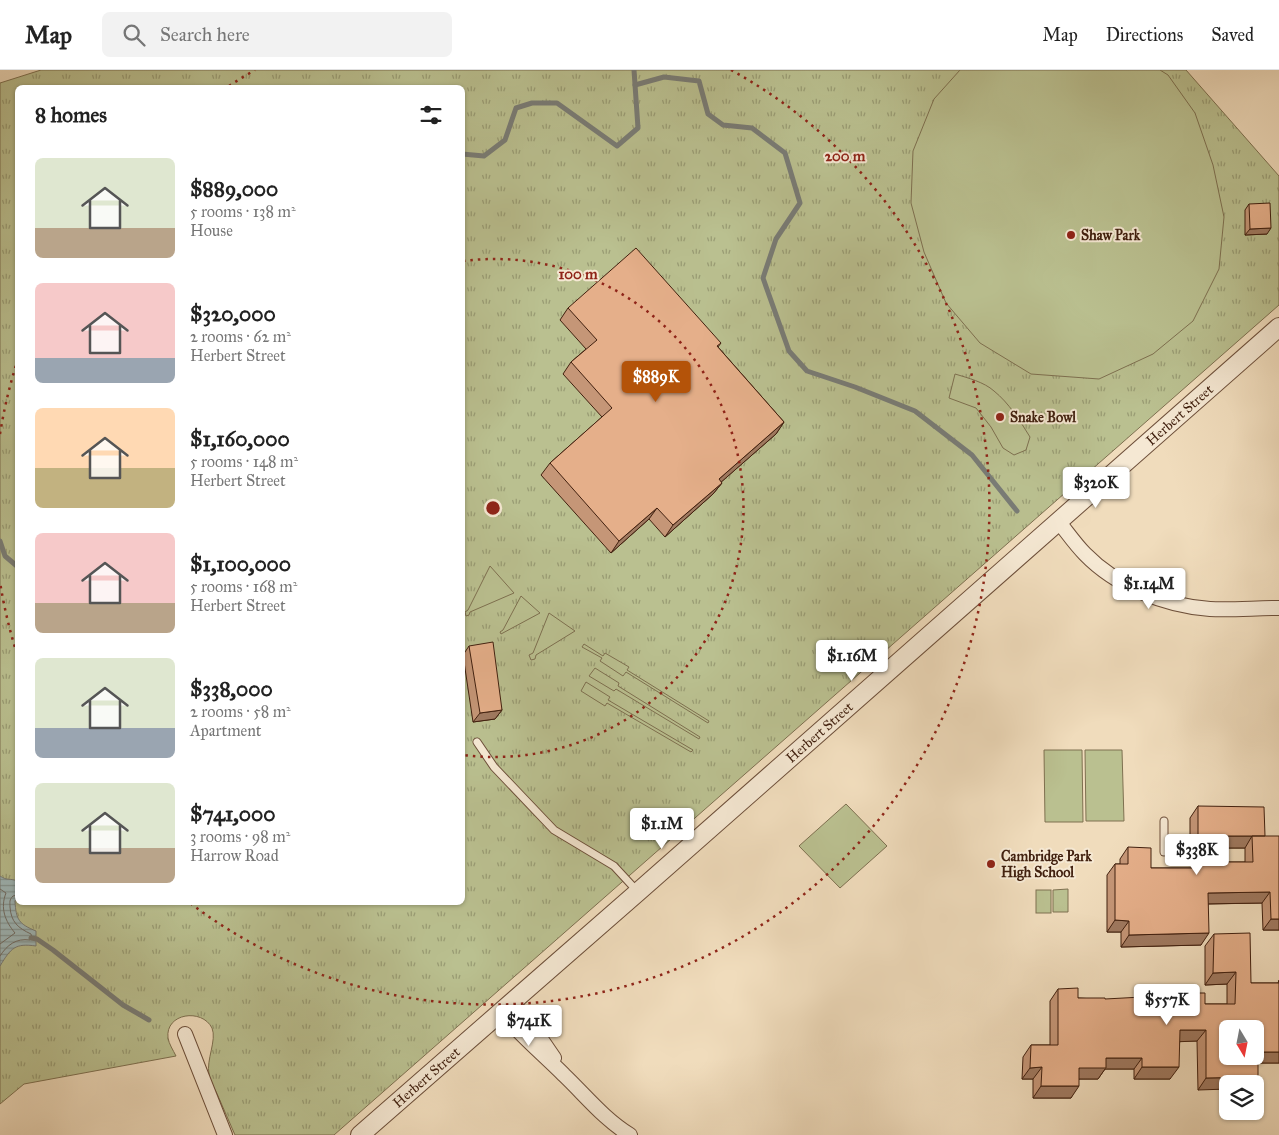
<!DOCTYPE html>
<html lang="en">
<head>
<meta charset="utf-8">
<style>
  :root { --surface:#fff; --page:#f2f2f2; --text:#222; --muted:#767676; --line:#e0e0e0; --accent:#b45309 }
  body { margin:0; font-family:"IM FELL Great Primer",serif; background:var(--page); color:var(--text); height:100vh; display:flex; flex-direction:column; font-size:19px; white-space:nowrap }
  * { box-sizing:border-box; margin:0 }
  p { font-size:16px; color:var(--muted) }
  .icon { flex:none; width:28px; height:28px; fill:none; stroke:currentColor; stroke-width:2; stroke-linecap:round; stroke-linejoin:round }
  .map { position:relative; flex:1; overflow:hidden }
  .panel { position:absolute; left:15px; top:15px; width:450px; height:820px; display:flex; flex-direction:column; background:var(--surface); border-radius:8px; box-shadow:0 1px 4px #0004 }
  .panel>* { flex:none }
  .needle { width:32px; rotate:170deg }
  .tools { position:absolute; left:1219px; top:950px; display:grid; gap:10px }
  .tools a { display:grid; place-items:center; width:45px; height:45px; border-radius:8px; background:var(--surface); box-shadow:0 1px 4px #0004; font-size:25px }
  .price { position:absolute; translate:-50% -42px; padding:0 11px; border-radius:5px; background:#fff; color:#222; font-size:16px; line-height:32px; filter:drop-shadow(0 1px 2px #0008) }
  .price::after { content:''; position:absolute; left:50%; top:30px; width:15px; height:11px; margin-left:-8px; background:inherit; clip-path:polygon(0 0,100% 0,50% 100%) }
  .price.current { background:var(--accent); color:#fff }
  ul { padding:0; list-style:none }
  li { display:flex; align-items:center; gap:15px; height:125px; padding:0 20px }
  li span { display:grid; place-items:center; flex:none; width:140px; height:100px; border-radius:8px; color:#555 }
  li>.icon { margin-inline-start:auto }
  span .icon { width:60px; height:60px; fill:#fffc; stroke-width:1 }
  li b { font-size:21px }
  h2 { display:flex; justify-content:space-between; align-items:center; height:60px; padding:0 20px; font-size:21px }
  header { display:flex; align-items:center; gap:30px; box-sizing:border-box; height:70px; padding:0 25px; background:var(--surface); border-bottom:1px solid var(--line) }
  header strong { font-size:24px }
  nav { display:flex; gap:28px; margin-inline-start:auto; font-size:18px }
  .search { width:350px; height:45px; background:var(--page); display:flex; align-items:center; gap:12px; box-sizing:border-box; padding:0 18px; border-radius:8px; color:var(--muted); font-size:19px }
  .map>svg:first-child { display:block }
  .park { fill:url(#park-tufts); stroke:#7e7050; fill-rule:evenodd }
  .pitch { fill:#bac090; stroke:#7e7050 }
  .water { fill:url(#water-rules); stroke:#797c76 }
  .lines { fill:none; stroke-linecap:round; stroke-linejoin:round }
  .shore { stroke:#706c65; stroke-width:1 }
  .stream { stroke:#797c76; stroke-width:5 }
  .service-casing { stroke:#6d4f3a; stroke-width:9 }
  .minor-casing { stroke:#6d4f3a; stroke-width:16 }
  .tertiary-casing { stroke:#6d4f3a; stroke-width:20 }
  .service { stroke:#f5e8d3; stroke-width:7 }
  .minor { stroke:#f5e8d3; stroke-width:14 }
  .tertiary { stroke:#f5e8d3; stroke-width:18 }
  .wall { fill:#c59677; stroke:#41200f; fill-rule:evenodd }
  .shaded-wall { fill:#a07a61; stroke:#41200f }
  .building { fill:#e5af8a; stroke:#41200f; fill-rule:evenodd }
  .ring { fill:none; stroke:#8f2418; stroke-width:2.5; stroke-dasharray:2.5 5 }
  .poi-dot { fill:#8f2418; stroke:#f5e8d3; stroke-width:2 }
  .labels { text-anchor:middle; stroke-width:4; stroke-linejoin:round; paint-order:stroke }
  .poi-label { font-size:14px; font-weight:bold; fill:#41200f; stroke:#f5e8d3; text-anchor:start }
  .street-label { font-size:14px; fill:#41200f; stroke:#f5e8d3 }
  .centre { fill:#8f2418; stroke:#f5e8d3; stroke-width:2.5 }
  .ring-label { font-size:15px; text-anchor:middle; font-weight:bold; fill:#8f2418; stroke:#f5e8d3; stroke-width:4; stroke-linejoin:round; paint-order:stroke }
</style>
</head>
<body>
<header>
<strong>Map</strong>
<div class="search"><svg class="icon" aria-label="search" viewBox="0 0 24 24"><circle cx="10" cy="10" r="6"/><path d="M15 15l6 6"/></svg>Search here</div>
<nav><a>Map</a><a>Directions</a><a>Saved</a></nav>
</header>
<div class="map">
<svg width="1279" height="1065" viewBox="0 0 1279 1065">
  <defs>
    <pattern id="park-tufts" width="24" height="20" patternUnits="userSpaceOnUse" patternTransform="scale(1.25)"><rect width="24" height="20" fill="#bac090"/><path d="M3 7l-1-3M5 7V3M7 7l1-3M15 17l-1-3M17 17v-4M19 17l1-3" fill="none" stroke="#999c74"/></pattern>
    <pattern id="water-rules" width="6" height="5" patternUnits="userSpaceOnUse" patternTransform="scale(1.25)"><rect width="6" height="5" fill="#9fb9bb"/><path d="M0 2.5h6" fill="none" stroke="#839696"/></pattern>
  </defs>
  <rect width="100%" height="100%" fill="#f0dcbc"/>
  <filter id="stains"><feTurbulence type="fractalNoise" baseFrequency=".004" numOctaves="4"/><feColorMatrix values="0 0 0 0 .2 0 0 0 0 .09 0 0 0 0 .02 0 0 0 .5 -.17"/></filter>
  <radialGradient id="worn" r=".72"><stop offset=".6" stop-color="#630" stop-opacity="0"/><stop offset="1" stop-color="#630" stop-opacity=".3"/></radialGradient>
  <path class="park" d="M41,0H1186L1279,106V235L334,1065H235C229,1052 224,1039 218,1026C215,1019 210,1012 209,1004C206,990 217,970 212,958C202,938 165,943 168,968C169,974 173,980 176,986L24,1014L0,1034V13ZM18,18H462V832H18Z"/>
  <g class="pitch">
    <polygon points="960,0 1160,0 1168,5 1195,43 1213,95 1224,147 1219,199 1193,251 1153,284 1099,309 1031,304 980,273 946,233 924,182 911,133 913,81 934,29"/>
    <path d="M955,304C968,308 984,312 994,321C1009,333 1020,351 1030,367L1026,380L1014,385L1003,378L991,357L976,338L949,328Z"/>
    <polygon points="490,496 514,523 470,542 469,545 466,546 465,542 468,540"/>
    <polygon points="521,526 540,543 501,564 500,562 503,560"/>
    <polygon points="549,543 575,561 536,585 535,589 531,590 529,585 533,583"/>
    <polygon points="584,574 603,586 605,583 629,597 627,600 709,651 708,653 626,602 623,606 600,591 602,588 582,577"/>
    <polygon points="595,598 619,613 618,616 700,667 699,669 616,619 614,621 589,606"/>
    <polygon points="586,612 610,627 608,630 693,680 691,682 607,633 605,636 581,621"/>
    <polygon points="1044,680 1082,680 1083,752 1045,752"/>
    <polygon points="1085,680 1122,680 1124,751 1086,751"/>
    <polygon points="846,734 887,776 840,818 799,776"/>
    <polygon points="1068,819 1068,842 1053,842 1053,820"/>
    <rect x="1036" y="820" width="15" height="23"/>
  </g>
  <path class="water" d="M0,806C7,811 11,808 17,811V828L15,831C16,850 19,854 36,861V876C15,873 11,878 0,896Z"/>
  <g class="lines">
    <g class="shore">
      <path d="M0,819L6,823C0,838 5,851 15,863L0,874"/>
      <path d="M0,886C7,875 16,868 30,870L32,868L31,864C18,858 11,852 10,837C10,832 9,830 13,826L18,825"/>
    </g>
    <g class="stream">
      <polyline points="635,15 664,7 699,11 708,44 723,55 752,58 785,83 800,133 776,169 763,208 789,281 807,301 855,317 915,341 972,385 1017,441"/>
      <polyline points="462,84 484,86 505,70 516,38 532,33 557,33 617,76 638,58 634,0"/>
      <polyline points="0,471 5,486 18,497"/>
      <polyline points="31,868 37,869 53,880 123,935 149,950"/>
    </g>
    <g class="service-casing">
      <g id="service">
        <polyline points="477,672 494,697 554,760 614,796 638,822"/>
        <polyline points="1164,782 1164,751"/>
      </g>
    </g>
    <g class="minor-casing">
      <g id="minor">
        <path d="M1058,451C1067,462 1075,474 1085,484C1116,516 1165,536 1210,539C1232,540 1256,538 1279,538"/>
        <polyline points="512,933 528,950 554,988"/>
        <path d="M501,942C520,965 543,984 564,1005C586,1026 604,1049 630,1065"/>
        <polyline points="185,964 225,1065"/>
      </g>
    </g>
    <g class="tertiary-casing">
      <g id="tertiary">
        <path id="s1" d="M360,1065L638,822L1279,257"/>
      </g>
    </g>
    <use href="#service" class="service"/>
    <use href="#minor" class="minor"/>
    <use href="#tertiary" class="tertiary"/>
  </g>
  <g class="wall">
    <polygon points="1249,134 1267,164 1245,165 1245,140"/>
    <polygon points="568,238 721,273 718,277 784,352 776,364 721,412 722,413 713,424 665,467 649,449 611,483 541,405 550,393 602,347 563,304 571,292 586,279 560,250"/>
    <polygon points="469,576 502,640 495,649 473,652 463,585"/>
    <path d="M1198,736L1265,766L1279,860H1263L1262,833L1208,834L1201,875L1121,877V862H1107V805L1115,794H1120V789L1128,777L1151,798H1195L1198,795H1199V778H1190V748ZM1226,778H1245V792H1225Z"/>
    <polygon points="1214,864 1251,913 1278,913 1279,910 1279,993 1258,993 1198,1020 1197,971 1180,971 1170,1009 1134,1009 1134,999 1105,999 1098,1009 1079,1009 1071,1028 1033,1028 1033,1009 1022,1009 1023,987 1031,975 1050,975 1050,931 1058,919 1078,928 1161,933 1179,933 1186,923 1205,934 1227,934 1227,914 1205,915 1205,876"/>
  </g>
  <g class="shaded-wall">
    <polygon points="1271,158 1267,164 1245,165 1250,159"/>
    <polygon points="784,352 776,364 711,421 719,409"/>
    <polygon points="722,413 713,424 665,467 673,455"/>
    <polygon points="657,438 649,449 611,483 619,471"/>
    <polygon points="502,640 495,649 473,652 480,643"/>
    <polygon points="1198,766 1207,766 1199,778 1190,778"/>
    <polygon points="1226,766 1252,766 1245,778 1218,778"/>
    <polygon points="1270,822 1262,833 1200,834 1208,823"/>
    <polygon points="1271,849 1279,849 1279,860 1263,860"/>
    <polygon points="1115,850 1129,851 1121,862 1107,862"/>
    <polygon points="1209,863 1201,875 1121,877 1129,865"/>
    <polygon points="1236,902 1227,914 1205,915 1213,903"/>
    <polygon points="1180,960 1206,960 1197,971 1172,972"/>
    <polygon points="1258,982 1279,982 1279,993 1249,993"/>
    <polygon points="1106,988 1142,988 1134,999 1105,999 1098,1009 1071,1009 1079,998"/>
    <polygon points="1042,997 1033,1009 1022,1009 1030,998"/>
    <polygon points="1142,997 1179,997 1170,1009 1134,1009"/>
    <polygon points="1258,1007 1253,1014 1228,1014 1228,1019 1198,1020 1206,1008"/>
    <polygon points="1041,1016 1079,1016 1071,1028 1033,1028"/>
  </g>
  <g class="building">
    <polygon points="1270,133 1271,158 1250,159 1249,134"/>
    <polygon points="636,178 721,273 717,276 784,352 719,409 722,413 673,455 657,438 619,471 550,393 612,338 571,292 597,270 568,238"/>
    <polygon points="493,572 502,640 480,643 469,576"/>
    <polygon points="1198,736 1264,737 1265,766 1226,766 1225,792 1253,792 1252,766 1279,766 1279,849 1271,849 1270,822 1208,823 1209,863 1129,865 1129,851 1115,850 1115,794 1128,794 1128,777 1151,778 1151,798 1198,798 1198,795 1207,795 1207,766 1198,766"/>
    <path d="M1250,863L1251,913H1279V982H1258V1007L1206,1008V960H1180L1179,997H1142V988H1106V998H1079V1016H1041L1042,997L1030,998L1031,975H1058V919L1078,918V928H1105V929L1161,926V933H1186V923H1205V934H1235L1236,902L1213,903L1214,864ZM1228,959H1255V986H1228Z"/>
  </g>
  <g class="ring">
    <path d="M463 191A249 249 0 1 1 463 685"/>
    <path d="M17 584A498 498 0 0 1 0 512M0 364A498 498 0 0 1 17 292M229 16A498 498 0 0 1 255 0M731 0A498 498 0 1 1 190 833"/>
  </g>
  <g class="poi-dot">
    <circle cx="1071" cy="165" r="5"/>
    <circle cx="1000" cy="347" r="5"/>
    <circle cx="991" cy="794" r="5"/>
  </g>
  <g class="labels">
    <g class="poi-label">
      <text x="1081" y="170">Shaw Park</text>
      <text x="1010" y="352">Snake Bowl</text>
      <text x="1001" y="791">Cambridge Park<tspan x="1001" dy="16">High School</tspan></text>
    </g>
    <g class="street-label">
      <text dy="5" stroke="none"><textPath href="#s1" startOffset="1091">Herbert Street</textPath></text>
      <text dy="5" stroke="none"><textPath href="#s1" startOffset="611">Herbert Street</textPath></text>
      <text dy="5" stroke="none"><textPath href="#s1" startOffset="88">Herbert Street</textPath></text>
    </g>
  </g>
  <circle cx="493" cy="438" r="8" class="centre"/>
  <g class="ring-label">
    <text x="845" y="91">200 m</text>
    <text x="578" y="209">100 m</text>
  </g>
  <rect width="100%" height="100%" filter="url(#stains)"/>
  <rect width="100%" height="100%" fill="url(#worn)"/>
</svg>
<div class="tools">
<a><svg class="needle" viewBox="-14 -14 28 28"><path d="M0-13l5 13h-10z" fill="#e53935"/><path d="M0 13l5-13h-10z" fill="#767676"/></svg></a>
<a><svg class="icon" aria-label="layers" viewBox="0 0 24 24"><path d="M12 4l9 5-9 5-9-5zM3 14l9 5 9-5"/></svg></a>
</div>
<b class="price current" style="left:656px;top:333px">$889K</b>
<b class="price" style="left:1096px;top:439px">$320K</b>
<b class="price" style="left:1149px;top:540px">$1.14M</b>
<b class="price" style="left:852px;top:612px">$1.16M</b>
<b class="price" style="left:662px;top:780px">$1.1M</b>
<b class="price" style="left:1197px;top:806px">$338K</b>
<b class="price" style="left:1167px;top:956px">$557K</b>
<b class="price" style="left:529px;top:977px">$741K</b>
<section class="panel">
<h2>8 homes<svg class="icon" aria-label="filters" viewBox="0 0 24 24"><path d="M4 7h16M4 17h16"/><circle cx="9" cy="7" r="2"/><circle cx="15" cy="17" r="2"/></svg></h2>
<ul>
<li><span style="background:linear-gradient(#dfe7d0 70%,#b9a48a 0)"><svg class="icon" aria-label="home" viewBox="0 0 24 24"><path d="M3 11l9-7 9 7M6 9v11h12V9"/></svg></span><div><b>$889,000</b><p>5 rooms · 138 m²</p><p>House</p></div></li>
<li><span style="background:linear-gradient(#f6c9c9 75%,#9aa5b1 0)"><svg class="icon" aria-label="home" viewBox="0 0 24 24"><path d="M3 11l9-7 9 7M6 9v11h12V9"/></svg></span><div><b>$320,000</b><p>2 rooms · 62 m²</p><p>Herbert Street</p></div></li>
<li><span style="background:linear-gradient(#ffd9b3 60%,#c2b280 0)"><svg class="icon" aria-label="home" viewBox="0 0 24 24"><path d="M3 11l9-7 9 7M6 9v11h12V9"/></svg></span><div><b>$1,160,000</b><p>5 rooms · 148 m²</p><p>Herbert Street</p></div></li>
<li><span style="background:linear-gradient(#f6c9c9 70%,#b9a48a 0)"><svg class="icon" aria-label="home" viewBox="0 0 24 24"><path d="M3 11l9-7 9 7M6 9v11h12V9"/></svg></span><div><b>$1,100,000</b><p>5 rooms · 168 m²</p><p>Herbert Street</p></div></li>
<li><span style="background:linear-gradient(#dfe7d0 70%,#9aa5b1 0)"><svg class="icon" aria-label="home" viewBox="0 0 24 24"><path d="M3 11l9-7 9 7M6 9v11h12V9"/></svg></span><div><b>$338,000</b><p>2 rooms · 58 m²</p><p>Apartment</p></div></li>
<li><span style="background:linear-gradient(#dfe7d0 65%,#b9a48a 0)"><svg class="icon" aria-label="home" viewBox="0 0 24 24"><path d="M3 11l9-7 9 7M6 9v11h12V9"/></svg></span><div><b>$741,000</b><p>3 rooms · 98 m²</p><p>Harrow Road</p></div></li>
</ul>
</section>
</div>
</body>
</html>
